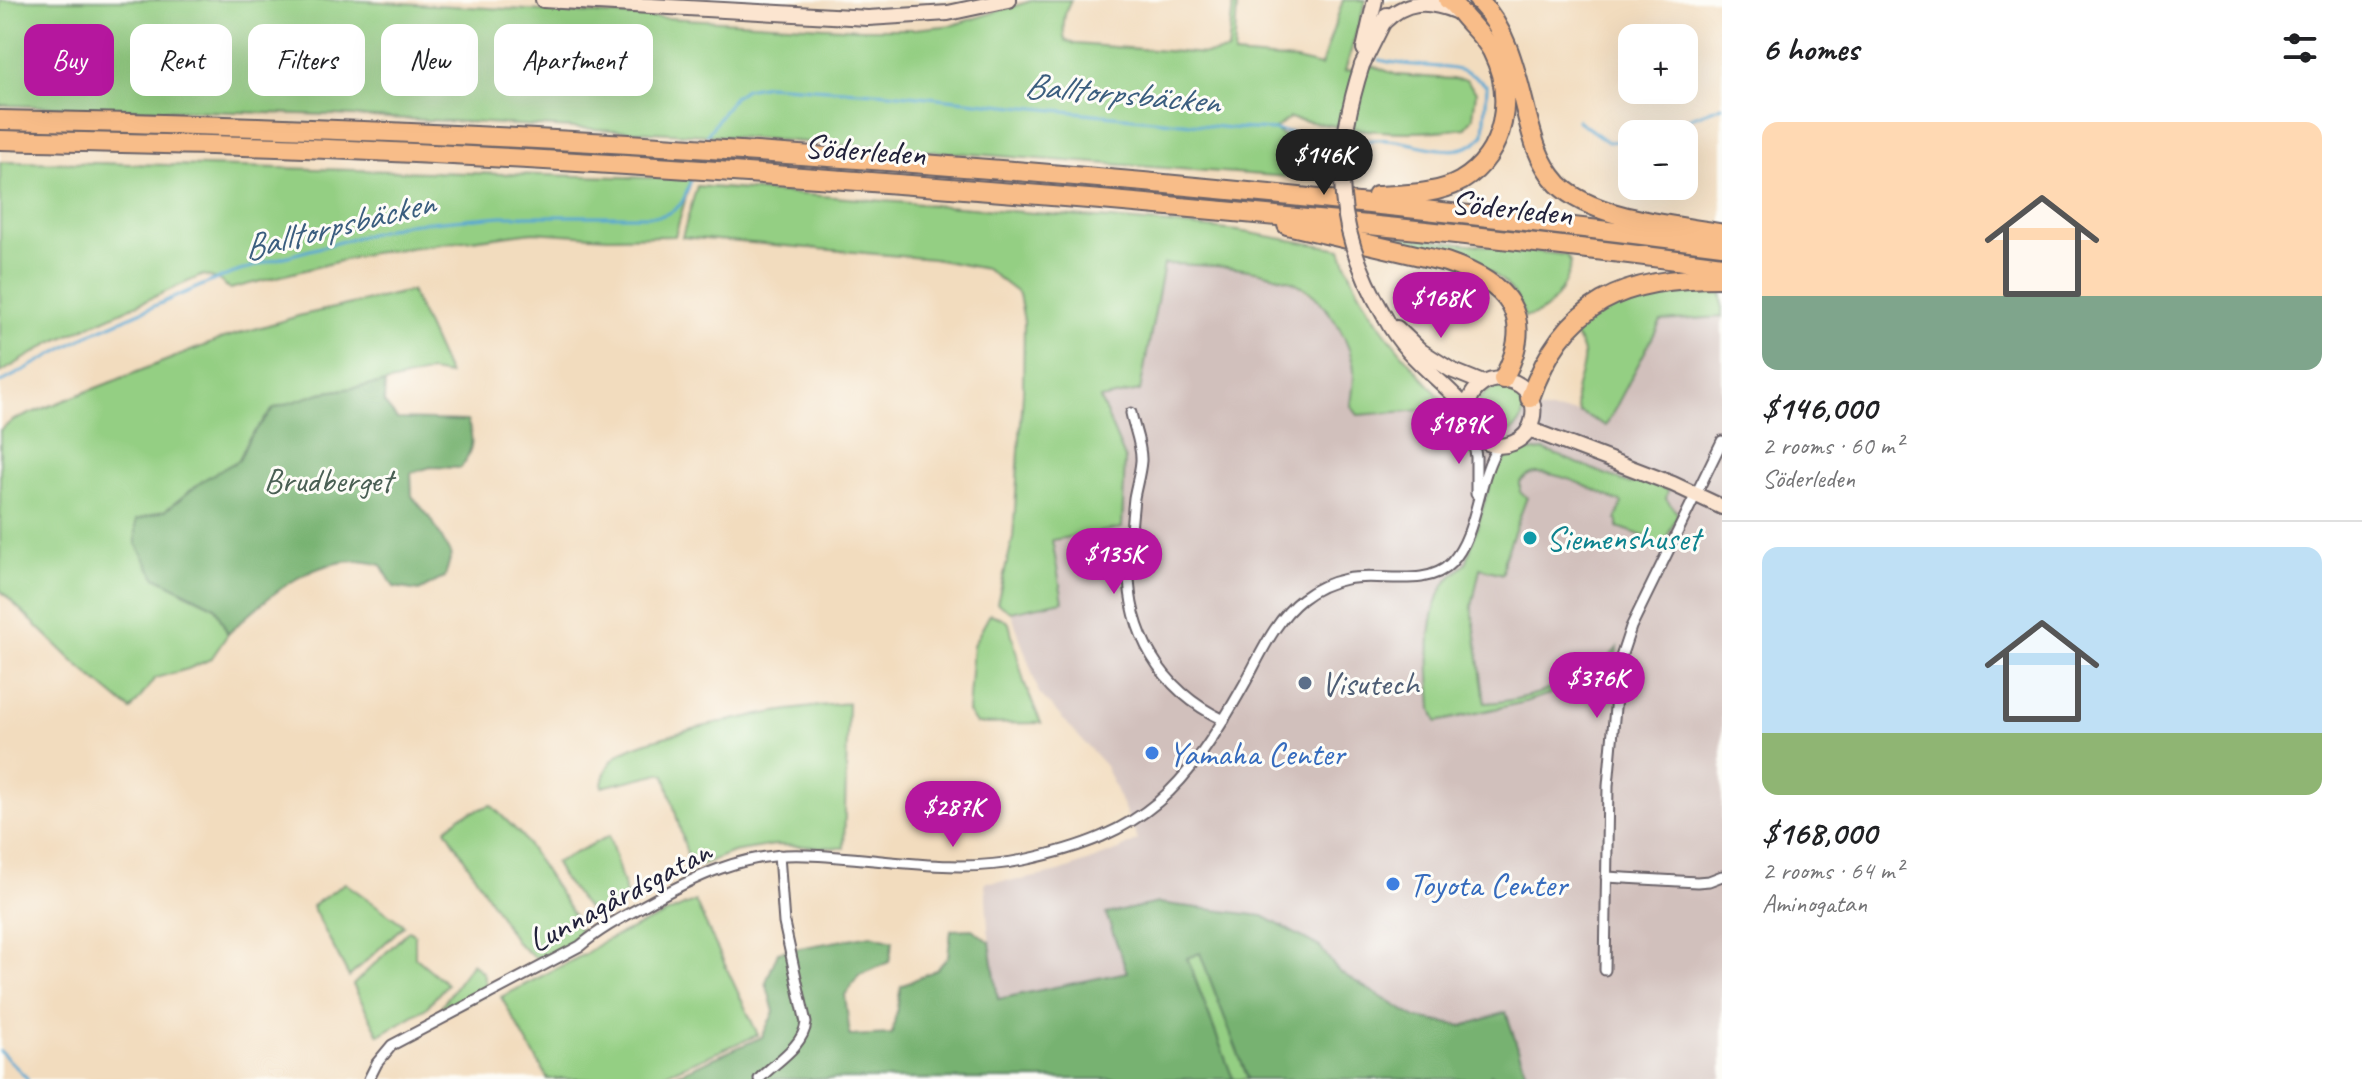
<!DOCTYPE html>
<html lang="en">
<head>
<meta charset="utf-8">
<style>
  :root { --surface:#fff; --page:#f2f2f2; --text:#202124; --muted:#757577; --line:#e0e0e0; --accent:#b5179e }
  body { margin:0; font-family:Caveat,sans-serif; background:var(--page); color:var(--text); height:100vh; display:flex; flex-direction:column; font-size:30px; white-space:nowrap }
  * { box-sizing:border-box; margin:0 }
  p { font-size:26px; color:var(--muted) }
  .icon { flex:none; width:44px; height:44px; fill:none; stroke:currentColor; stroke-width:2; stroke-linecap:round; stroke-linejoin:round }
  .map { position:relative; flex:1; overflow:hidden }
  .details { display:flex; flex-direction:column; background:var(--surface); width:640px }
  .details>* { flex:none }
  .hud { position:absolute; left:24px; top:24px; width:760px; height:72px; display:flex; gap:16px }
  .buttons { position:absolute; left:1618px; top:24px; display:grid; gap:16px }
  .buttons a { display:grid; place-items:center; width:80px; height:80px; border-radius:16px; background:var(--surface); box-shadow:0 8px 32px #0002; font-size:40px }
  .price { position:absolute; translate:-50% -68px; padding:0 18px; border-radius:28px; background:var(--accent); color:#fff; font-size:26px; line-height:52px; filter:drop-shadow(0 2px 4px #0008) }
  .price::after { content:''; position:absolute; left:50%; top:48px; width:24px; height:18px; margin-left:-12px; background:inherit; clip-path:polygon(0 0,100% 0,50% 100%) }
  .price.selected { background:#222; color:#fff }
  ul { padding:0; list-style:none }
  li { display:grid; align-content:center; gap:16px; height:424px; padding:0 40px }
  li+li { border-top:2px solid var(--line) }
  li span { display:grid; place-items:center; height:248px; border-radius:16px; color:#555 }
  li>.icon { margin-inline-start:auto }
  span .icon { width:144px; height:144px; fill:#fffc; stroke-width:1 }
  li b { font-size:34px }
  h2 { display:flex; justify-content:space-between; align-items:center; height:96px; padding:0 40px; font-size:34px }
  .tag { padding:0 28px; border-radius:16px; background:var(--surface); box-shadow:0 8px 32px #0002; font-size:28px; line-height:72px }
  .tag.selected { background:var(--accent); color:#fff }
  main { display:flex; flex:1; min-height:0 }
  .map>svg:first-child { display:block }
  .industrial { fill:#d1c0bc }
  .green { fill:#94cf83; stroke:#5b785f; stroke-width:2 }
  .forest { fill:#77b271; stroke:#4c6a56; stroke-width:2 }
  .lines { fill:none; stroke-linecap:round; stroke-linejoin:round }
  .stream { stroke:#59a7d2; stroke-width:3 }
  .street-casing { stroke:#6b6369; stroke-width:13 }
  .secondary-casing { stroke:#6b6369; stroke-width:18 }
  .highway-casing { stroke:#6b6369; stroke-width:22 }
  .street { stroke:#fff; stroke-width:9 }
  .secondary { stroke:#fce5d0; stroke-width:14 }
  .highway { stroke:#f8bd89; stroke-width:18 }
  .secondary-bridge-casing { stroke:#6b6369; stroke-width:18; stroke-linecap:butt }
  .secondary-bridge { stroke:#fce5d0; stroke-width:14 }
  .culture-dot { fill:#0f9aa8; stroke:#fdfcf7; stroke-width:3 }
  .service-dot { fill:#5c6f8a; stroke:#fdfcf7; stroke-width:3 }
  .shop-dot { fill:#3f7fe0; stroke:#fdfcf7; stroke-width:3 }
  .labels { text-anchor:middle; stroke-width:6; stroke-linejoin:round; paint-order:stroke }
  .street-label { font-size:34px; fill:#22223b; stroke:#fdfcf7 }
  .park-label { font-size:34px; fill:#4a5f54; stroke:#fdfcf7 }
  .culture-label { font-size:34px; fill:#0d838f; stroke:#fdfcf7; text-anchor:start }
  .service-label { font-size:34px; fill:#4e5e75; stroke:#fdfcf7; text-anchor:start }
  .shop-label { font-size:34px; fill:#366cbe; stroke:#fdfcf7; text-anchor:start }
  .water-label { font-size:36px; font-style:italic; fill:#3b5e7f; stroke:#fdfcf7 }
</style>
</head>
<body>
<main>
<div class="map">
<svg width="1722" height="1079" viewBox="0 0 1722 1079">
  <rect width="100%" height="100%" fill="#fdfcf7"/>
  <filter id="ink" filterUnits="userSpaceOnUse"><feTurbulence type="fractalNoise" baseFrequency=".0125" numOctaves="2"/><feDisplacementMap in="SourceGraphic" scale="16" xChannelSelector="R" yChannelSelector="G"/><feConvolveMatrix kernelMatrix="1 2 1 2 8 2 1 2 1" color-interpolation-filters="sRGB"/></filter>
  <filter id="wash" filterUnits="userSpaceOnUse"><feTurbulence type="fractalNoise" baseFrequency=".006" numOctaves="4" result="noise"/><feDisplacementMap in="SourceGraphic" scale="32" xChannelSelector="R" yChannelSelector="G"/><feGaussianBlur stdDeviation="1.8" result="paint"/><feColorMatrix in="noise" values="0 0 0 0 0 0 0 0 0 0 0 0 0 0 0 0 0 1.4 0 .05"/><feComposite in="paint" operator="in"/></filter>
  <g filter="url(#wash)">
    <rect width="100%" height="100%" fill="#f2dcbe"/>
    <polygon class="industrial" points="1163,264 1223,266 1289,279 1326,306 1346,342 1354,366 1351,406 1359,415 1450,408 1579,412 1606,426 1661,321 1722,317 1722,1079 1528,1079 1506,1012 1463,1026 1416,1018 1338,971 1320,947 1184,908 1158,903 1127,972 997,999 988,928 985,882 1021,880 1059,872 1119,850 1138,840 1104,764 1039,693 1011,612 1063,601 1052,540 1125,458 1100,398 1140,391"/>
    <g class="green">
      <path d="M0,0H347L860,29H914L953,25L1034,0H1071C1064,11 1062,27 1065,40L1075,44L1206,54L1228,51L1233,4L1237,5L1234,55L1296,60L1321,66L1343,0H1366L1345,71L1374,66L1397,75L1466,80L1476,92L1473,117L1466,128C1401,137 1352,130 1289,118L1275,129L1281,135L1334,145L1332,180L707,135L334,115L0,105Z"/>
      <polygon points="0,162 94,163 691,179 675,236 608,237 533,232 372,253 230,289 217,279 203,275 51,343 0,373"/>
      <path d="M697,186L1159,223L1238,231L1341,249C1362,314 1406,359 1450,408L1358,415L1351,406C1352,393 1356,376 1353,363C1346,331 1319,289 1286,279C1247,266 1204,265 1164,264L1140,391L1100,399L1125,458L1122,528L1052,540L1063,601L1011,612L997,603L1013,538L1023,393L1024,321L1019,294L986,269L933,259L682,237Z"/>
      <path d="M1356,231L1566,255L1571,263C1566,286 1550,316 1524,317C1509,251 1412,248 1357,237Z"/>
      <path d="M1722,284V317L1661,321L1606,426L1579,412C1566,381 1599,363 1573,334L1590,317L1636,293Z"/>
      <polygon points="411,291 449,375 430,372 385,383 320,393 249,438 239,460 205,479 166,510 136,521 183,592 215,607 228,634 211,659 188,669 155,678 131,710 76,664 0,590 0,430 14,420 224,338 302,315"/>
      <circle cx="1500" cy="411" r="23"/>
      <path d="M1544,450L1630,484L1639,480L1668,490L1666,499L1678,514L1660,552L1648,548L1649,538L1618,527V521L1616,520L1622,503C1597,492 1565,473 1537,473C1530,473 1525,477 1520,482V492L1527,497L1504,560L1503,574L1480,568L1472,607L1485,703C1523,702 1594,679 1617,648L1615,663L1608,675L1525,702L1437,722L1432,709C1430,667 1423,621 1445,584C1450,576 1461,570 1467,561L1494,470L1512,454Z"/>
      <polygon points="990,614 1002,618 1009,623 1024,682 1041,723 976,724 968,712 973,645"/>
      <path d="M848,703L844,848L775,845L733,852L691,869L665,775L661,773L602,787C603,774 607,764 618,755C630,746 650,741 664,737C725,719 785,709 848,703Z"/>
      <polygon points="491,805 522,836 578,922 580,936 573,944 546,960 534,957 516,942 446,829 461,816"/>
      <polygon points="609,836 628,901 605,912 590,912 562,877 555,863"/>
      <polygon points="345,883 404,925 349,977 312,906"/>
      <polygon points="695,901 758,1035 653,1079 548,1079 501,997 585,954 602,942"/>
      <polygon points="409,930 415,935 415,957 447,984 426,1008 379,1035 353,985"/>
      <polygon points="1200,953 1248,1079 1233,1079 1187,957"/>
      <polygon points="472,963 483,973 488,993 444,1015 441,1007"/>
    </g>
    <g class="forest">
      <path d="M385,383L384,403L397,419L467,421C475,439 472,452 461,468L431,467L411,473L412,496L432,520L451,555L445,577L419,591L394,587L381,565C322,547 267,596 228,634L215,607L155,577L136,543V520L166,510L205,479L239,460L249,438L274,408L320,393Z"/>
      <polygon points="1158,903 1263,916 1320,947 1338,971 1416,1018 1463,1026 1506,1012 1528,1079 1501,1079 1491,1074 1490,1079 1248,1079 1200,953 1187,958 1233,1079 666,1079 762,1037 774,1012 766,982 778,952 871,935 893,941 889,962 859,975 845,995 850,1036 892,1034 901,986 936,970 948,957 951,930 972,929 990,942 998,999 1127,972 1106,914"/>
    </g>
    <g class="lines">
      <g class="stream">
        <polyline points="1577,120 1608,142 1632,140"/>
        <polyline points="1649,134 1722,106"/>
        <polyline points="707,135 733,98 745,89 767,85 889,93 1231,128 1275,130 1342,141"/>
        <path d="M1349,142C1362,142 1375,139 1387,140C1417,141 1461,165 1484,134L1487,86C1478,79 1470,72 1459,70C1432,64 1407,67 1380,60"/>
        <path d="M0,383L94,332L217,279L266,262L406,224L501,216H660C682,210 685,199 691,179"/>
        <polyline points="0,1051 28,1079"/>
      </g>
    </g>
  </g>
  <g filter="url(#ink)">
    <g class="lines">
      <g class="street-casing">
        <g id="street">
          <path d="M1131,413C1134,428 1142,446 1141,461C1140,474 1136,486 1134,498C1132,518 1130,540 1129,560C1126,631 1160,690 1224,720"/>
          <polyline points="1472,433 1476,457 1476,494"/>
          <polyline points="1606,877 1697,882 1709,881 1722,876"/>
          <polyline points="1605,970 1608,786 1619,663 1631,627 1722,441"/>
          <path d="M369,1079L377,1063L392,1045L580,946C599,930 619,919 641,907C693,877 744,852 806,855C878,857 951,875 1023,860C1147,834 1185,790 1245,683C1261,654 1275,620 1302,599C1315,589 1331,582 1346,579C1378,572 1427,589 1451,563C1479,533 1476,480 1499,445"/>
          <path d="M759,1079C775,1062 803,1047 806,1023L784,923L779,855"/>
        </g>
      </g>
      <g class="secondary-casing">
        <g id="secondary">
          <polyline points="543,0 868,18 948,13 1009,0"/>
          <path d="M1384,22C1406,0 1427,0 1455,11"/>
          <polyline points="1364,49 1375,0"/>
          <polyline points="1362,65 1387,15"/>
          <path d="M1386,319C1404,354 1433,373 1459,400C1468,409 1465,417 1471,428C1478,442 1497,450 1513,443C1522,439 1530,431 1532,421C1544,377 1476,360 1467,409"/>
          <polyline points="1397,328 1421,351 1451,370 1483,383"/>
          <polyline points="1529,429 1673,484 1722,507"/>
        </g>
      </g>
      <g class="highway-casing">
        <g id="highway">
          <path d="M1478,0C1516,39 1519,97 1536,147C1541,160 1548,173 1558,184C1593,219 1673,225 1719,233"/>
          <path d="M0,120C576,131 1151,172 1722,245"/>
          <path d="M0,140C101,143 203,144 304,148C570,159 835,178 1101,200C1308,218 1515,238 1722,266"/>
          <path d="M1377,196C1405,194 1436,195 1461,181C1506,154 1515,96 1492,51C1484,36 1471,26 1461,13C1456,8 1454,4 1448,0"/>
          <path d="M1287,225L1446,262C1507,283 1538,315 1503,379"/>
          <path d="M1530,398C1564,300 1624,278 1722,278"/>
        </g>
      </g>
      <use href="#street" class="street"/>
      <use href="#secondary" class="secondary"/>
      <use href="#highway" class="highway"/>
      <g class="secondary-bridge-casing">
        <path id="secondary-bridge" d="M1362,65C1331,162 1334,230 1386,319"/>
      </g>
      <use href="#secondary-bridge" class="secondary-bridge"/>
    </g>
  </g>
  <circle class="culture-dot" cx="1530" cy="538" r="8"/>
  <circle class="service-dot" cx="1305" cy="683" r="8"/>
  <g class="shop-dot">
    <circle cx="1152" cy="753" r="8"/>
    <circle cx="1393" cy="884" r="8"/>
  </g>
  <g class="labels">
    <g class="street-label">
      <text transform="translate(865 149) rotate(4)" y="12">Söderleden</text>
      <text transform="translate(1512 207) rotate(6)" y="12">Söderleden</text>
      <text transform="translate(619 895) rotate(-28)" y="12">Lunnagårdsgatan</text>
    </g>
    <g class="park-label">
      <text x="328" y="492">Brudberget</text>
    </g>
    <g class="culture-label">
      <text x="1546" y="550">Siemenshuset</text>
    </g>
    <g class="service-label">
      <text x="1321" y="695">Visutech</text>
    </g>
    <g class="shop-label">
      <text x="1168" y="765">Yamaha Center</text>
      <text x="1409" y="896">Toyota Center</text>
    </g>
    <g class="water-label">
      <text transform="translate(1122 92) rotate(5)" y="13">Balltorpsbäcken</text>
      <text transform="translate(338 224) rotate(-14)" y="13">Balltorpsbäcken</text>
    </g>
  </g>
</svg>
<div class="buttons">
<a>+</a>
<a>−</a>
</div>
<b class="price selected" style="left:1324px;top:197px">$146K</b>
<b class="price" style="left:1441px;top:340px">$168K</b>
<b class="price" style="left:1459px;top:466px">$189K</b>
<b class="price" style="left:1114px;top:596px">$135K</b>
<b class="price" style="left:1597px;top:720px">$376K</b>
<b class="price" style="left:953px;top:849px">$287K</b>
<div class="hud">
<a class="tag selected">Buy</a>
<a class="tag">Rent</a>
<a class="tag">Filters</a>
<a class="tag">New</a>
<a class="tag">Apartment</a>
</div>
</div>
<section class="details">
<h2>6 homes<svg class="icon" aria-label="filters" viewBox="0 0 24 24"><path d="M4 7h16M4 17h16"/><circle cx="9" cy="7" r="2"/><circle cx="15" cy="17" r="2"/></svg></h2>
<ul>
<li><span style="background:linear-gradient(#ffd9b3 70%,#7fa58c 0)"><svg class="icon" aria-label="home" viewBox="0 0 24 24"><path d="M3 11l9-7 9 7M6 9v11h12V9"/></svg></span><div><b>$146,000</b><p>2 rooms · 60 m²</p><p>Söderleden</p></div></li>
<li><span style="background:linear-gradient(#bfe0f5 75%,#8fb573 0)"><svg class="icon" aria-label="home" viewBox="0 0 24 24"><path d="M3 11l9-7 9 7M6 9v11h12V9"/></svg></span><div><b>$168,000</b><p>2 rooms · 64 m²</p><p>Aminogatan</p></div></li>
</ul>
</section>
</main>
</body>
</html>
